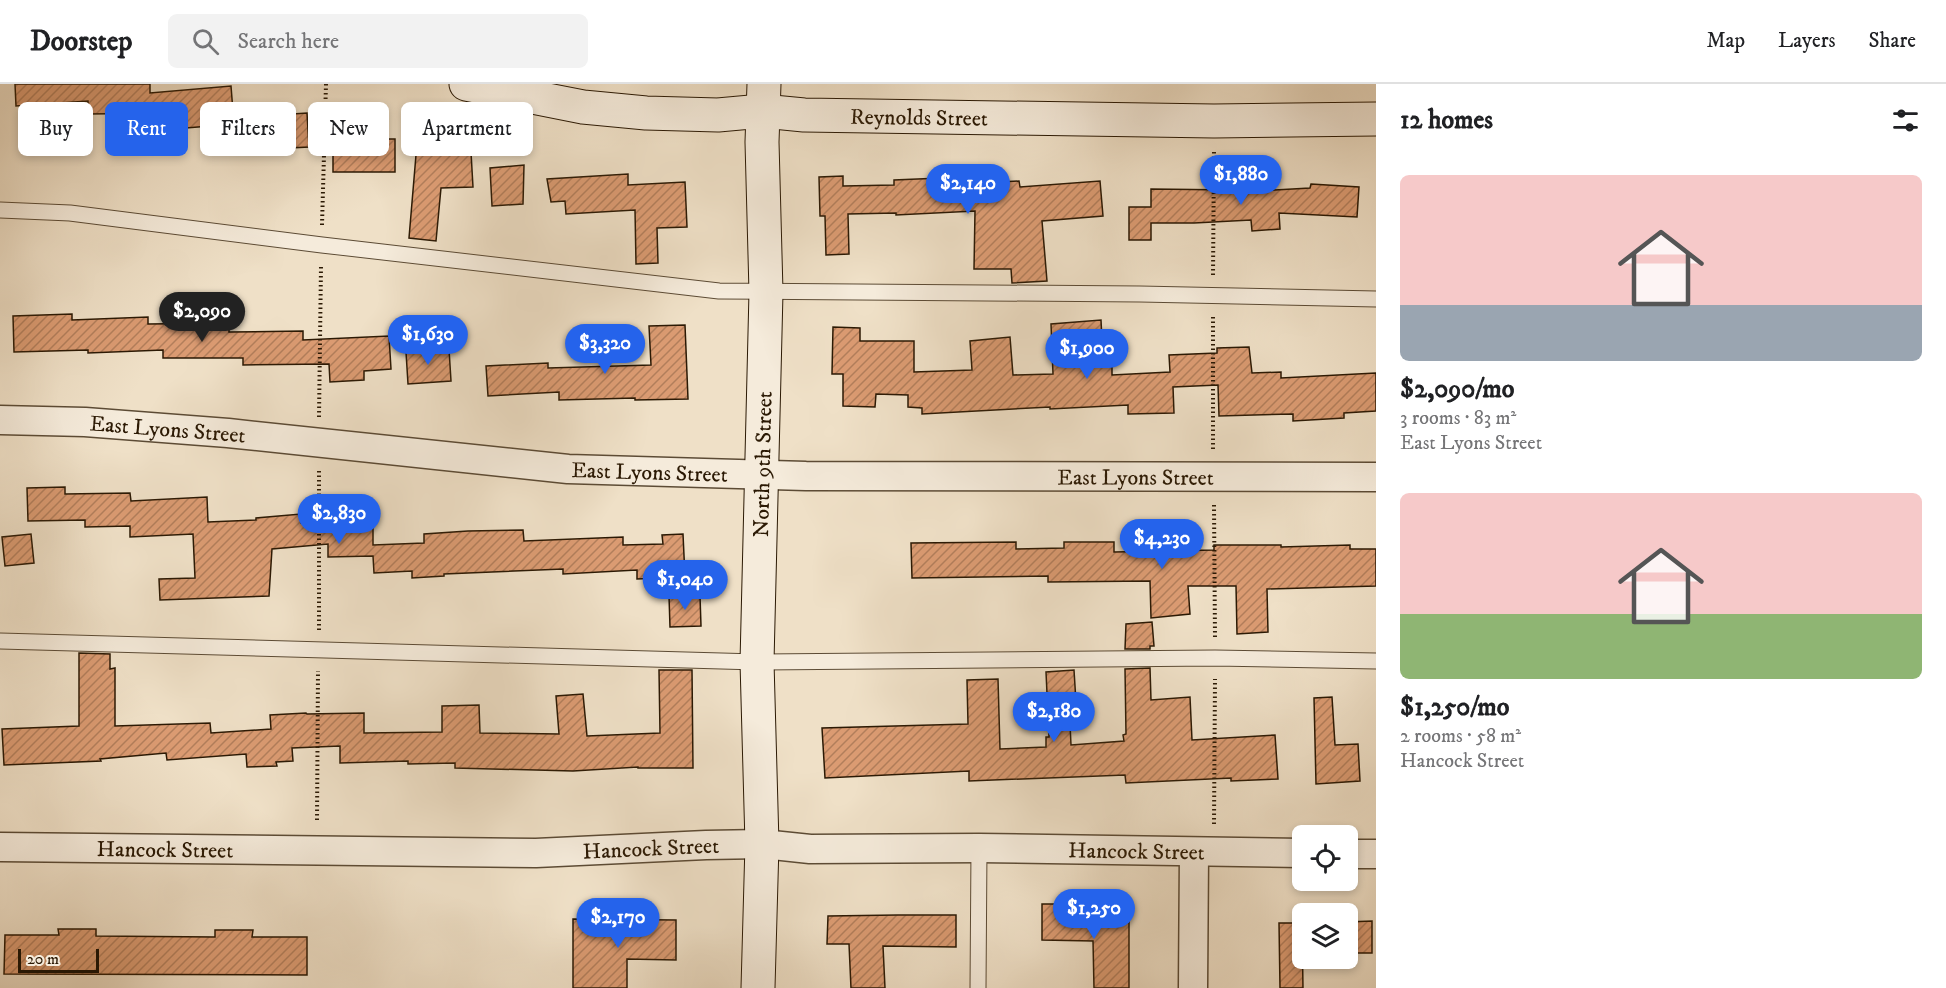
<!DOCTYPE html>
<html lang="en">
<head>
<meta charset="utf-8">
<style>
  :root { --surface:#fff; --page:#f2f2f2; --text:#202124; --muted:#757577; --line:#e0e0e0; --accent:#2563eb }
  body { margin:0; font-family:"IM FELL DW Pica",serif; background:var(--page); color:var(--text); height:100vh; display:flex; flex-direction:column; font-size:22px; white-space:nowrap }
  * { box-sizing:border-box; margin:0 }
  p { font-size:20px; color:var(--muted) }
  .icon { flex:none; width:33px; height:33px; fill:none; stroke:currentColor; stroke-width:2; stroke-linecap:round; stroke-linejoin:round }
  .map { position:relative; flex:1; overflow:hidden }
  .side { display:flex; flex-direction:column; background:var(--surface); width:570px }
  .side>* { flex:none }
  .top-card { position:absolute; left:18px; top:18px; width:570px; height:54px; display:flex; gap:12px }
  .buttons { position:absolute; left:1292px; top:741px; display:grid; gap:12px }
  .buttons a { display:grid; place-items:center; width:66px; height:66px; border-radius:9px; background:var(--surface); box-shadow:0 3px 9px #0003; font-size:30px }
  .scale { position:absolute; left:18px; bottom:15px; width:81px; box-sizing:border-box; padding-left:6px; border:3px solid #2b1904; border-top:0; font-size:16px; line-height:21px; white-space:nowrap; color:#2b1904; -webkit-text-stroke:4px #f5ebdb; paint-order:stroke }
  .price { position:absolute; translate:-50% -51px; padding:0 14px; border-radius:21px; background:var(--accent); color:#fff; font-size:20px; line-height:39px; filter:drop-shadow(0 2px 3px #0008) }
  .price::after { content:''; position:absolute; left:50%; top:36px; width:18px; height:14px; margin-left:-9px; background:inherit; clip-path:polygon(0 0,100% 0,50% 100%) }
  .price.current { background:#222; color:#fff }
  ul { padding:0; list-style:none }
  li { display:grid; align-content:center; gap:12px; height:318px; padding:0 24px }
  li span { display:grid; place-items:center; height:186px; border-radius:9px; color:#555 }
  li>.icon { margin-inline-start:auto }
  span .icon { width:108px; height:108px; fill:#fffc; stroke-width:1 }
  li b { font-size:26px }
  h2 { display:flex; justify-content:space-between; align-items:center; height:72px; padding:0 24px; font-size:26px }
  .tag { padding:0 21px; border-radius:9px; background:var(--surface); box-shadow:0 3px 9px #0003; font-size:21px; line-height:54px }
  .tag.current { background:var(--accent); color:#fff }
  header { display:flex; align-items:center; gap:36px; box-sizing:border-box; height:84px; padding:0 30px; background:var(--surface); border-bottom:2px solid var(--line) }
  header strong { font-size:28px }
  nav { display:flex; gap:33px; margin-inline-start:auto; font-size:21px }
  .search { width:420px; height:54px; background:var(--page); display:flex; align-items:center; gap:15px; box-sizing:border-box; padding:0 21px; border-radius:9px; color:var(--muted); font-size:22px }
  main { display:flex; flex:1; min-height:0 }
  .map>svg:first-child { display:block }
  .building { fill:url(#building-hatch); stroke:#2b1904; stroke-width:1.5 }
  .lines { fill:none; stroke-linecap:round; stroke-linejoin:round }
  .lane-casing { stroke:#5c4b35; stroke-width:17 }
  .street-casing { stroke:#5c4b35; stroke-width:31 }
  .secondary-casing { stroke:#2b1904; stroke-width:35 }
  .path { stroke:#2b1904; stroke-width:4; stroke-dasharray:1.5 3; stroke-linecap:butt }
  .lane { stroke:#f5ebdb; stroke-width:15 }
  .street { stroke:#f5ebdb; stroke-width:28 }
  .secondary { stroke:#f5ebdb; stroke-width:33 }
  .labels { text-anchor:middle; stroke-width:4.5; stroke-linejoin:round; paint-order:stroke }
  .street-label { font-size:22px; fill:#2b1904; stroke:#f5ebdb }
</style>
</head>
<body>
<header>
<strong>Doorstep</strong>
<div class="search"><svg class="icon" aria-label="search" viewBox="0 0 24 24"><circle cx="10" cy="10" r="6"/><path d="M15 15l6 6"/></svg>Search here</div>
<nav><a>Map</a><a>Layers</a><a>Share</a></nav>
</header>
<main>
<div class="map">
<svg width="1376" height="904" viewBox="0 0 1376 904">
  <defs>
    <pattern id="building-hatch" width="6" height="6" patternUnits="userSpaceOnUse" patternTransform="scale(1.5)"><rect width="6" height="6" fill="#db9b72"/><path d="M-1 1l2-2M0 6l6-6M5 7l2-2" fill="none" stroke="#b27e5b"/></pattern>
  </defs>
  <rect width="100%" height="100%" fill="#efe0c7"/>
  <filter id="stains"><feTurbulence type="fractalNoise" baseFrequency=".00333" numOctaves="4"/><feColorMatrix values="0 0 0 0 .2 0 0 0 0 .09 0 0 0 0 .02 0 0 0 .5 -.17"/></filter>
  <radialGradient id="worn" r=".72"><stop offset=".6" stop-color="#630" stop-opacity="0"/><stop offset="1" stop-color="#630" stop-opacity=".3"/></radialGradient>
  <g class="building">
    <polygon points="15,0 150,0 150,9 231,2 234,40 174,45 173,29 88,30 88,17 16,22"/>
    <polygon points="307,29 309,63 247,66 245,33"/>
    <rect x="333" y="55" width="62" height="33"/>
    <polygon points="471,68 473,103 441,104 436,157 409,154 416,71"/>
    <polygon points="524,81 523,120 492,122 490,84"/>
    <polygon points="628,90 628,101 685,98 687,143 657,144 658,179 636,180 635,126 566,130 565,117 551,118 547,95"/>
    <polygon points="843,92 843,102 894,101 894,96 941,94 941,101 1019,97 1020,103 1100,97 1103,132 1042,137 1047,197 1012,199 1011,185 974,185 975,127 896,131 896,129 848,130 849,170 826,171 825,132 820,132 819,93"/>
    <polygon points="1311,100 1359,103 1357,133 1279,129 1280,145 1252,147 1251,136 1194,139 1151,139 1151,156 1129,156 1129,123 1151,123 1151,105 1234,106 1234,102 1256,101 1256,107 1310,104"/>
    <polygon points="72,230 72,236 148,233 148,240 229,239 229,248 303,247 303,256 389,252 391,285 364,287 364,296 330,298 329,280 243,281 243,274 163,274 163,266 88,269 88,266 14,268 13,232"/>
    <polygon points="1101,236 1103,278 1112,277 1112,291 1170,288 1169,271 1217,269 1217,264 1249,263 1252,289 1281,288 1281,294 1376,289 1376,327 1344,329 1344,334 1293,337 1293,330 1219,332 1218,301 1173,303 1174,329 1128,330 1128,321 1050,325 1050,323 922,330 922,324 908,323 908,311 876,310 875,323 843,322 843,290 832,290 833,243 860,244 860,257 914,257 914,288 972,286 970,257 1010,253 1013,291 1053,290 1051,240"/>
    <polygon points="685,241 688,315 635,316 635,314 559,316 559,308 488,312 486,282 548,279 548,284 651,281 649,242"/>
    <polygon points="449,265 451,297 408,300 406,268"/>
    <polygon points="65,403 65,410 130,409 131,417 207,413 208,438 256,436 256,434 301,430 301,439 373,437 373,461 424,459 424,450 468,447 523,446 524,457 623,453 623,461 663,460 662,451 683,450 685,493 637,495 637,486 563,490 563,485 444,490 444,492 412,494 412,487 374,489 373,472 328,473 328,460 272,465 269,512 160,516 159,495 195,494 193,450 130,453 130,442 85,443 85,436 28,437 27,404"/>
    <polygon points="31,450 34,479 5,482 2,453"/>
    <polygon points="1016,458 1016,465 1064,464 1064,458 1114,458 1114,468 1214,466 1214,461 1281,461 1281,463 1350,461 1350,465 1376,465 1376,502 1267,505 1268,548 1237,550 1236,502 1188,502 1190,530 1151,534 1150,497 1048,498 1048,492 912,494 911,459"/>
    <polygon points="669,512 700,512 701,542 670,543"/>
    <polygon points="1152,538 1154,562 1150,562 1150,565 1125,565 1126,540"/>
    <polygon points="79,569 110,570 110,585 115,584 115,642 210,639 211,649 271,645 270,631 306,629 307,630 364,629 364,649 442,648 442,622 479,621 480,649 559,650 556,612 583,610 587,652 660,649 659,586 692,586 693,684 638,684 638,683 573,687 455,684 455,679 408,680 408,677 340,679 340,662 292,664 293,677 276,678 277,682 247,683 246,670 167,676 166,669 100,675 101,677 4,681 2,645 79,642"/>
    <polygon points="1150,584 1151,616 1190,613 1192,656 1275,651 1278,695 1231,697 1231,694 1126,699 1125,691 969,697 969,687 825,694 822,644 968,640 967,596 998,595 1000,665 1046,663 1046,653 1049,653 1046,588 1074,586 1076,618 1069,618 1071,661 1124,657 1123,651 1126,650 1125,585"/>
    <polygon points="1332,613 1335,661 1358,660 1360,697 1316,700 1314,614"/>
    <polygon points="1042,820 1064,820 1064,826 1129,827 1129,904 1094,904 1093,857 1042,856"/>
    <polygon points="898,831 956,831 956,863 883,862 885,904 851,904 849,860 827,860 828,832"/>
    <polygon points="573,835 676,836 676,876 627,875 627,904 573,904"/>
    <polygon points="1372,837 1372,869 1347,869 1347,838"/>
    <polygon points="1279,839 1302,839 1303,904 1280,904"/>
    <polygon points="58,845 96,845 96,852 215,853 215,846 253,846 252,853 307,853 307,891 4,890 5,851 59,851"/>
  </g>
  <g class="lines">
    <g class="lane-casing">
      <g id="lane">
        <polyline points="0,126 70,129 322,161 719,207 1140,210 1376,215"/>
        <polyline points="0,557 757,578 1215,574 1376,577"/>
        <polyline points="978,904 979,764"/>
      </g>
    </g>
    <g class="street-casing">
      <g id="street">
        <path id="s1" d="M0,336L85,338L228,349L568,385L806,392L1376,393"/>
        <path id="s2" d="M0,763L536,769L706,761L762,760L810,765L979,764L1302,769"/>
        <polyline points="1347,770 1376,770"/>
        <polyline points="1193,904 1194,769"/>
      </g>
    </g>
    <g class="secondary-casing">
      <g id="secondary">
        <path id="s3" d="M466,0L583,23L646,29L718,31L762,27L804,31L1214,37L1376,35"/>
        <path id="s4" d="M758,904L762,760L757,578L766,208L762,58L764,0"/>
      </g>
    </g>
    <g class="path">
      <polyline points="322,141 326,0"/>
      <polyline points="1213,191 1214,67"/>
      <polyline points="319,333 321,182"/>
      <polyline points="1213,365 1213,232"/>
      <polyline points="1214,421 1215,554"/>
      <polyline points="319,546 319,386"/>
      <polyline points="317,736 318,587"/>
      <polyline points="1214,740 1215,595"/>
    </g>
    <use href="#lane" class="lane"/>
    <use href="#street" class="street"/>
    <use href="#secondary" class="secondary"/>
  </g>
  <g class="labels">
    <g class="street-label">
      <text dy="8" stroke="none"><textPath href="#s3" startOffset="456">Reynolds Street</textPath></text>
      <text dy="8" stroke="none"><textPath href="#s1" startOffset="168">East Lyons Street</textPath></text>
      <text dy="8" stroke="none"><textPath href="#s4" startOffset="524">North 9th Street</textPath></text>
      <text dy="8" stroke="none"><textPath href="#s1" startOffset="652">East Lyons Street</textPath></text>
      <text dy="8" stroke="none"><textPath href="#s1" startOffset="1138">East Lyons Street</textPath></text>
      <text dy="8" stroke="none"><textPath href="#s2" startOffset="651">Hancock Street</textPath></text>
      <text dy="8" stroke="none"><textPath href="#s2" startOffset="165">Hancock Street</textPath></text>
      <text dy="8" stroke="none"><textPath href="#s2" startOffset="1137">Hancock Street</textPath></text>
    </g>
  </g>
  <rect width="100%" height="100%" filter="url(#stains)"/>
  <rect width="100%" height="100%" fill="url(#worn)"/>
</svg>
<div class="buttons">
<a><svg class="icon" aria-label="locate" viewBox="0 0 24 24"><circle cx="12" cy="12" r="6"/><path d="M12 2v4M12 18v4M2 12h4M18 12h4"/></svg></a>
<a><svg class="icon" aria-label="layers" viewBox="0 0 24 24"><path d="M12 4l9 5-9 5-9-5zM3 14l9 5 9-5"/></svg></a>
</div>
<div class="scale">20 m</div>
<b class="price" style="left:1241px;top:122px">$1,880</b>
<b class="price" style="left:968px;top:131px">$2,140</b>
<b class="price current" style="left:202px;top:259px">$2,090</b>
<b class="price" style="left:428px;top:282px">$1,630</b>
<b class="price" style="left:605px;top:291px">$3,320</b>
<b class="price" style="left:1087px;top:296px">$1,900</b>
<b class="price" style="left:339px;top:461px">$2,830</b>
<b class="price" style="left:1162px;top:486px">$4,230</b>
<b class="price" style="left:685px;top:527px">$1,040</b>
<b class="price" style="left:1054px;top:659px">$2,180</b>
<b class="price" style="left:1094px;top:856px">$1,250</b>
<b class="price" style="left:618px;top:865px">$2,170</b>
<div class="top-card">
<a class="tag">Buy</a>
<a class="tag current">Rent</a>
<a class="tag">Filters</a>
<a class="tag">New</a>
<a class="tag">Apartment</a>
</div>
</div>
<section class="side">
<h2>12 homes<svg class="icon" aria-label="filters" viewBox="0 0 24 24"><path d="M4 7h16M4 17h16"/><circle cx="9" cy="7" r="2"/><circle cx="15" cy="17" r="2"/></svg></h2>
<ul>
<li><span style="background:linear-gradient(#f6c9c9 70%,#9aa5b1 0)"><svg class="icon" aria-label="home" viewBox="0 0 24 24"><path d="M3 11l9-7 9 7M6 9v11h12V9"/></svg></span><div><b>$2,090/mo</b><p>3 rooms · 83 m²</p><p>East Lyons Street</p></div></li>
<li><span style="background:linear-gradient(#f6c9c9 65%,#8fb573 0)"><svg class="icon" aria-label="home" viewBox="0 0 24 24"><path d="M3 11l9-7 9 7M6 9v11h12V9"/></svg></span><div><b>$1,250/mo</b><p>2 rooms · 58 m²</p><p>Hancock Street</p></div></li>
</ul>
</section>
</main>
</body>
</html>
